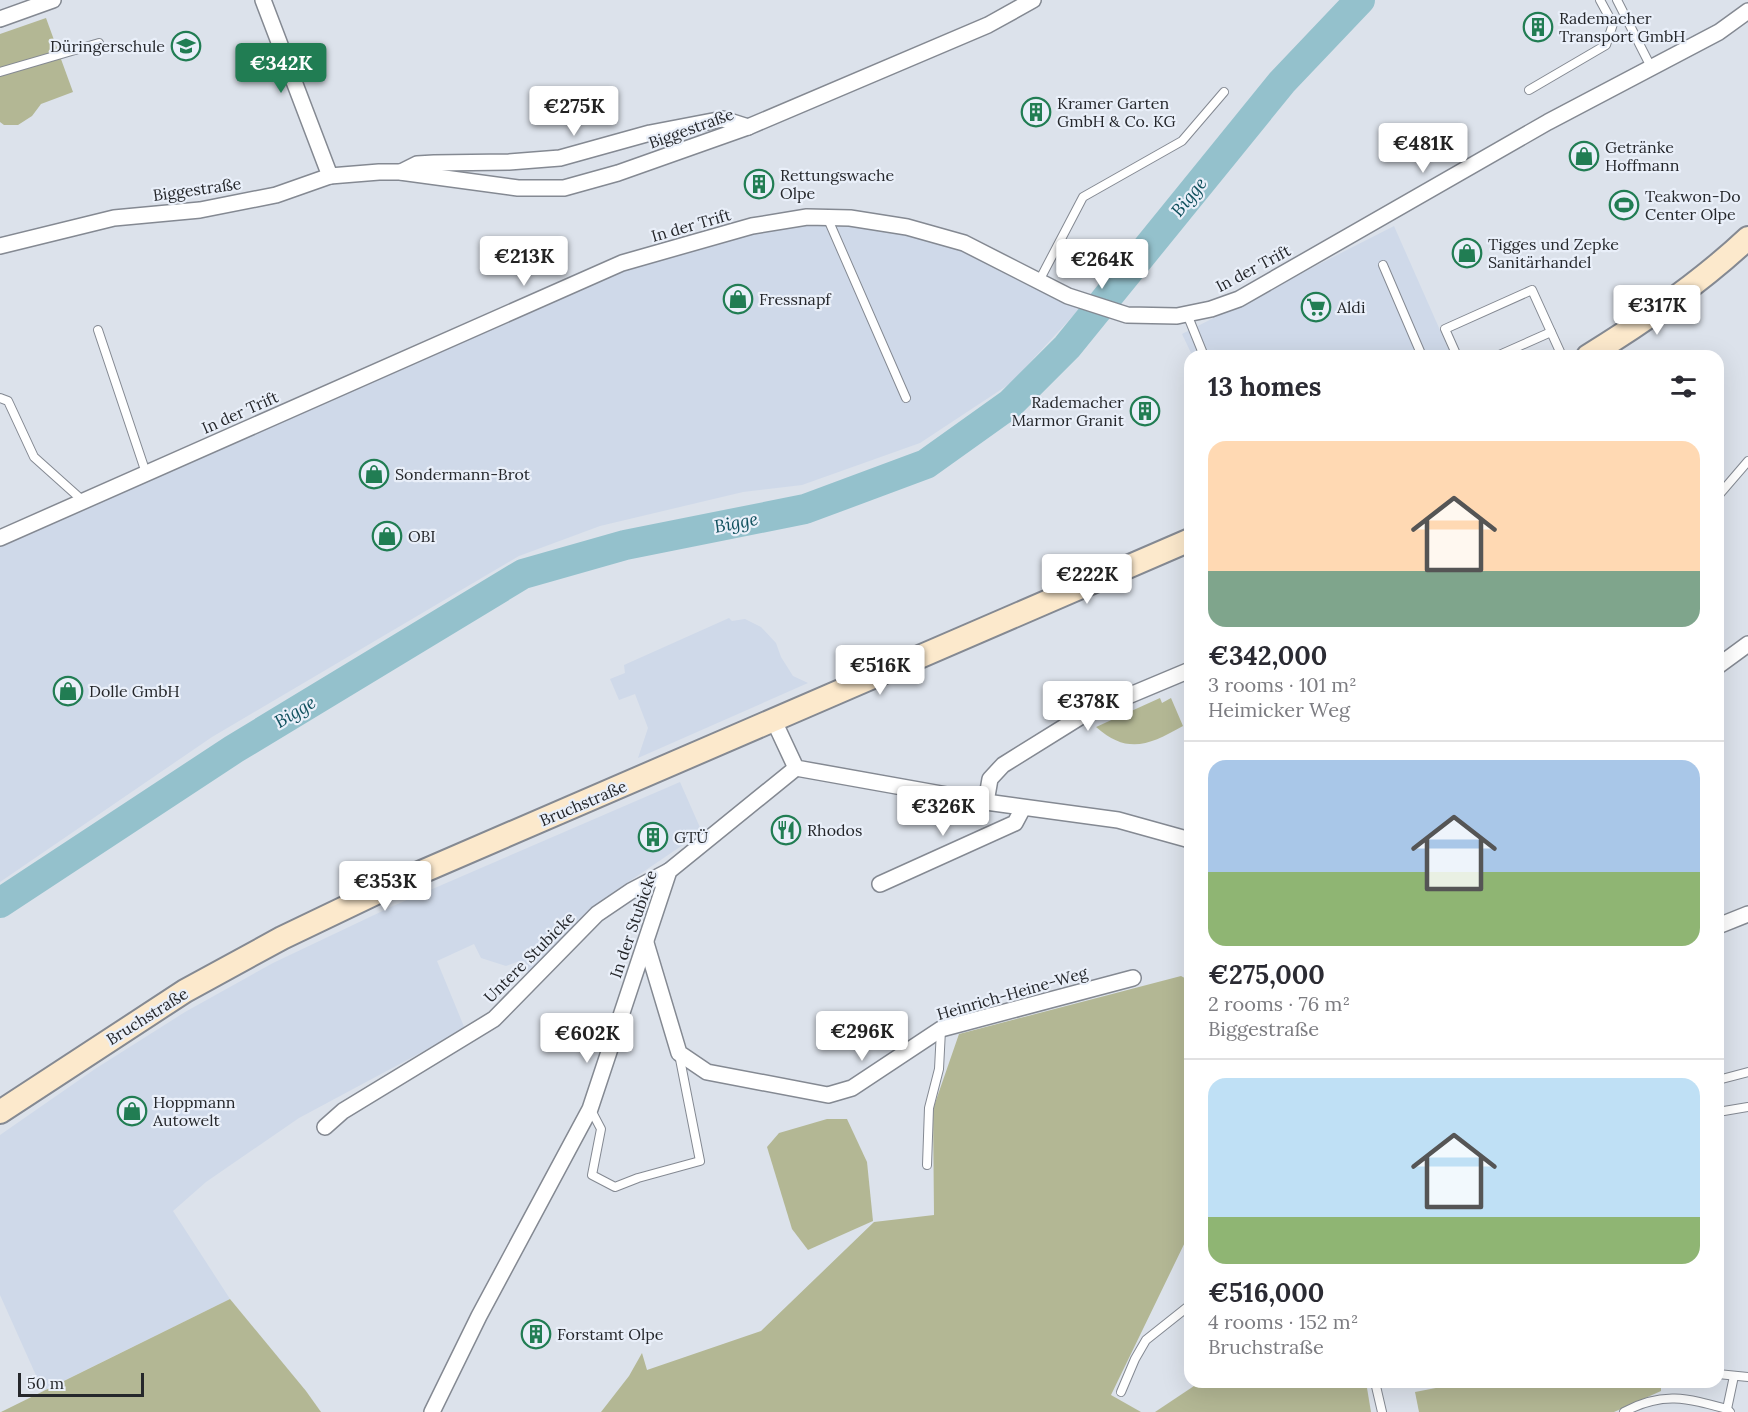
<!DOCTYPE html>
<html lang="en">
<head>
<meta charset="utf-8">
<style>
  :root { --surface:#fff; --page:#f7f7f7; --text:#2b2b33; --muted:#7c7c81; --line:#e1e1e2; --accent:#217d53 }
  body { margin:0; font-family:Lora,serif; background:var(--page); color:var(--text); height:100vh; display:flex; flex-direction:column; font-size:22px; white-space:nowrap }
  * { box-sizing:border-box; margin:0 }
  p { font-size:20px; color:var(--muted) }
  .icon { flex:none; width:33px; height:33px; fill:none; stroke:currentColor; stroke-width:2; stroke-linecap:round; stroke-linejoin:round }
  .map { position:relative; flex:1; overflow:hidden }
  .sheet { position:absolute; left:1184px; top:350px; width:540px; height:1038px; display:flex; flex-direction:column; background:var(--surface); border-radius:18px; box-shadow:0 6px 24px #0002 }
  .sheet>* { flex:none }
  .scale { position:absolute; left:18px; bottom:15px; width:126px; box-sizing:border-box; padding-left:6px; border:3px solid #25272b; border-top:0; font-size:16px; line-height:21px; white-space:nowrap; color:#25272b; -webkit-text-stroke:4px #e9eff9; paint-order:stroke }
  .price { position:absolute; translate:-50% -51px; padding:0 14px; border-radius:6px; background:#fff; color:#222; font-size:20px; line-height:39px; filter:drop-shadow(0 2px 3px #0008) }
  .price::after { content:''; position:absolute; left:50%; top:36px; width:18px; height:14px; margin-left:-9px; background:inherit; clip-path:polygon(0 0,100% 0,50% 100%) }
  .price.active { background:var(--accent); color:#fff }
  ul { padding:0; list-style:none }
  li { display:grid; align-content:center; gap:12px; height:318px; padding:0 24px }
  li+li { border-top:2px solid var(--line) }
  li span { display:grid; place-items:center; height:186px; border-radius:18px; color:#555 }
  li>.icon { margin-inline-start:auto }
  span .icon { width:108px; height:108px; fill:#fffc; stroke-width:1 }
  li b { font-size:26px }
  h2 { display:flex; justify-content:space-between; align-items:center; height:72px; padding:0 24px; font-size:26px }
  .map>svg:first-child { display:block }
  .built { fill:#cfd9e9 }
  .green { fill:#b3b794 }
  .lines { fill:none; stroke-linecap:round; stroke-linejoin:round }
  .river { stroke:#94c1cc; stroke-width:30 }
  .service-casing { stroke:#848992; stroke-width:10 }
  .minor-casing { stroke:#848992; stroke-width:18 }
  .secondary-casing { stroke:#848992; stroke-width:26 }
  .service { stroke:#fff; stroke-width:8 }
  .minor { stroke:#fff; stroke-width:15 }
  .secondary { stroke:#fce9cc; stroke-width:22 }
  .labels { text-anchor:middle; stroke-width:4.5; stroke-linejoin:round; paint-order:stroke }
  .poi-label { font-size:16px; fill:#25272b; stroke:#e9eff9; text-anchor:start }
  .street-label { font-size:16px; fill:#25272b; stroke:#e9eff9 }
  .water-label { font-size:18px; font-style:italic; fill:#0e4f5c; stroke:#e9eff9 }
</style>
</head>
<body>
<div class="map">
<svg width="1748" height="1412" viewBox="0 0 1748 1412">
  <rect width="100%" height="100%" fill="#dce2eb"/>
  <g class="built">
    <polygon points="807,217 964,243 1081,307 1011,383 920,443 802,485 743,492 600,526 519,556 212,737 0,882 0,538 622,263"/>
    <polygon points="1394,226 1451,355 1192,355 1182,334"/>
    <polygon points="729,618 732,621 745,619 761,627 776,643 781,657 793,676 808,683 638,758 648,728 635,694 619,700 610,679 625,673 624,665"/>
    <polygon points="680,782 702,832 612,893 563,938 531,973 525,971 517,962 506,966 481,958 474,944 437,961 465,1029 299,1118 206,1182 173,1211 230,1299 43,1391 0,1295 0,1135 95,1069 185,1012 273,963 393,906"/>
  </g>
  <g class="green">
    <polygon points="46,18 73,92 41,104 32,116 18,125 4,125 0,122 0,34"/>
    <path d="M1160,698L1162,703L1171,698L1183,726C1149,745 1128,755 1096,727Z"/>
    <polygon points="1181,976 1190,981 1189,1234 1111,1395 1141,1412 601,1412 629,1376 642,1353 647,1370 761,1331 874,1222 934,1215 933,1109 959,1034"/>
    <polygon points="827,1119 847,1119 867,1162 873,1221 808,1250 792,1229 767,1147 779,1133"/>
    <polygon points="230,1299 306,1391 321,1412 1,1412"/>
    <polygon points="1200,1382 1366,1382 1371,1412 1155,1412"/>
    <polygon points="1467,1382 1661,1382 1661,1391 1614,1412 1419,1412 1415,1392"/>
  </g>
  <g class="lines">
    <polyline class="river" points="0,903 234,749 523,574 625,545 805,509 926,464 1010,404 1067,347 1282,82 1360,0"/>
    <g class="service-casing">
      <g id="service">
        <polyline points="1617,0 1651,67"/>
        <polyline points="0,72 99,43"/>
        <polyline points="1529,90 1606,45 1613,24 1600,0"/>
        <polyline points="827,217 906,398"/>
        <polyline points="1383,265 1422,356"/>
        <polyline points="1039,281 1083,197 1182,141 1224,92"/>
        <polyline points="1187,314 1204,356"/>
        <polyline points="98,330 146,473"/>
        <polyline points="1457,356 1445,329 1532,290 1562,356"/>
        <polyline points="1497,356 1551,332"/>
        <polyline points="0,398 8,401 34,457 82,500"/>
        <polyline points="1718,496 1748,461"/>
        <polyline points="1718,1080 1748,1072"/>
        <polyline points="591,1110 601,1129 592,1175 615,1187 638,1178 700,1161 679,1054"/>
        <polyline points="1718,1112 1748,1107"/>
        <polyline points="927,1165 929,1108 939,1069 941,1030"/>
        <polyline points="1718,1374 1748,1377"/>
        <polyline points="1375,1382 1382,1412"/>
        <polyline points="1121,1392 1135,1359 1146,1340 1190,1305"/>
        <polyline points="1727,1409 1734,1376"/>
        <path d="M1624,1412C1662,1391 1687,1398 1727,1409L1730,1412"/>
      </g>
    </g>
    <g class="minor-casing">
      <g id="minor">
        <polyline points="263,0 330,176"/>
        <polyline points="0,19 53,0"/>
        <polyline points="401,172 417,164 434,163 509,162 560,158 650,133 723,119 748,127"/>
        <polyline points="0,246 114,218 200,210 276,195 330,176 379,172 400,172 518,188 564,188 618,173 748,127 988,25 1033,0"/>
        <polyline points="0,538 622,263 752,226 807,217 850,218 907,227 964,243 1068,296 1127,315 1177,316 1211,309 1239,299 1548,122 1719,32 1748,11"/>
        <polyline points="1718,666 1748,644"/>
        <polyline points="774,721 796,768 986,802 1118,820 1190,840"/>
        <polyline points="986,802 990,779 1003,765 1085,714 1190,670"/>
        <polyline points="880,884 1015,823 1023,808"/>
        <polyline points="1718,926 1748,914"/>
        <polyline points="646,943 679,1053 707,1072 828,1095 852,1088 941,1029 1133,978"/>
        <polyline points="325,1127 343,1111 494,1019 597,914 631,891 669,871"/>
        <polyline points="432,1412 479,1316 590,1109 669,871 796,768"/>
      </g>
    </g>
    <g class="secondary-casing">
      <g id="secondary">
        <path d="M1588,356C1645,321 1699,284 1748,238"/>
        <polyline points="0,1112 185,991 282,938 403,880 1190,540"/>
      </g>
    </g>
    <use href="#service" class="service"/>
    <use href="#minor" class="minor"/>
    <use href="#secondary" class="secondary"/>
  </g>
  <defs>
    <g id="building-ring" transform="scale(1.5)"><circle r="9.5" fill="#e9eff9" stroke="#217d53" stroke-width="1.5"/><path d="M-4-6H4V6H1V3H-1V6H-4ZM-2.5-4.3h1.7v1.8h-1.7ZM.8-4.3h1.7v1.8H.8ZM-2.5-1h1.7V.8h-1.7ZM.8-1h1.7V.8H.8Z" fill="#217d53"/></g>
    <g id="school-ring" transform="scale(1.5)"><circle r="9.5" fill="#e9eff9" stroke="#217d53" stroke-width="1.5"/><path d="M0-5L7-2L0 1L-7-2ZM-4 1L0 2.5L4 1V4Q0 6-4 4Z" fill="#217d53"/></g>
    <g id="shop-ring" transform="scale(1.5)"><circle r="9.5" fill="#e9eff9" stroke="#217d53" stroke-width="1.5"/><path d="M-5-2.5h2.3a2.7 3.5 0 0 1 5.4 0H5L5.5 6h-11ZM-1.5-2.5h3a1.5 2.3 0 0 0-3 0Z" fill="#217d53"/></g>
    <g id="stadium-ring" transform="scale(1.5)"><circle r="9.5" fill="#e9eff9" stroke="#217d53" stroke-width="1.5"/><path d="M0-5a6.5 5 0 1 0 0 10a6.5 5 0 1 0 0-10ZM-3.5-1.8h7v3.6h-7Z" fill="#217d53"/></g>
    <g id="supermarket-ring" transform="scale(1.5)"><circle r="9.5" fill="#e9eff9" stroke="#217d53" stroke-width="1.5"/><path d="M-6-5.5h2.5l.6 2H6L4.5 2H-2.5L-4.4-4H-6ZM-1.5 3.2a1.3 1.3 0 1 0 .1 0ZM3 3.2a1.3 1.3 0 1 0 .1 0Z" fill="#217d53"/></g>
    <g id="restaurant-ring" transform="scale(1.5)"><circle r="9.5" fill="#e9eff9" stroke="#217d53" stroke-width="1.5"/><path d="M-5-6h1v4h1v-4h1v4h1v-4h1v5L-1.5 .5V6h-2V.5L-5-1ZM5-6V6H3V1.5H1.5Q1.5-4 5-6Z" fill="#217d53"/></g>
  </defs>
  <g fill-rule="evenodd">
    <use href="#building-ring" x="1538" y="27"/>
    <use href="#school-ring" x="186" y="46"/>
    <use href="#building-ring" x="1036" y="112"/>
    <use href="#shop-ring" x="1584" y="156"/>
    <use href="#building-ring" x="759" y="184"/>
    <use href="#stadium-ring" x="1624" y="205"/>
    <use href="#shop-ring" x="1467" y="253"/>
    <use href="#shop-ring" x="738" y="299"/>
    <use href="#supermarket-ring" x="1316" y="307"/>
    <use href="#building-ring" x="1145" y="411"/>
    <use href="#shop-ring" x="374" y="474"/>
    <use href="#shop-ring" x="387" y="536"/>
    <use href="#shop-ring" x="68" y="691"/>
    <use href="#restaurant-ring" x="786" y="830"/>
    <use href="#building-ring" x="653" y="837"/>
    <use href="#shop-ring" x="132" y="1111"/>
    <use href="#building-ring" x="536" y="1334"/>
  </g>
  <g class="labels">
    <g class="poi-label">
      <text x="1559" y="24">Rademacher<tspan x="1559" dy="18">Transport GmbH</tspan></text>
      <text x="165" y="52" text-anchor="end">Düringerschule</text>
      <text x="1057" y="109">Kramer Garten<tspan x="1057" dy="18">GmbH &amp; Co. KG</tspan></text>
      <text x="1605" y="153">Getränke<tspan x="1605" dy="18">Hoffmann</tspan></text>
      <text x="780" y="181">Rettungswache<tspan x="780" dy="18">Olpe</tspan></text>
      <text x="1645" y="202">Teakwon-Do<tspan x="1645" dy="18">Center Olpe</tspan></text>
      <text x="1488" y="250">Tigges und Zepke<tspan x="1488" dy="18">Sanitärhandel</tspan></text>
      <text x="759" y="305">Fressnapf</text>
      <text x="1337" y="313">Aldi</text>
      <text x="1124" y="408" text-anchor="end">Rademacher<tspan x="1124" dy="18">Marmor Granit</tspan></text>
      <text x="395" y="480">Sondermann-Brot</text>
      <text x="408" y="542">OBI</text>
      <text x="89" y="697">Dolle GmbH</text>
      <text x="807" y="836">Rhodos</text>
      <text x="674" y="843">GTÜ</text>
      <text x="153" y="1108">Hoppmann<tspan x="153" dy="18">Autowelt</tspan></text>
      <text x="557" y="1340">Forstamt Olpe</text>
    </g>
    <g class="street-label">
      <text transform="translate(691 128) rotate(-20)" y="6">Biggestraße</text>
      <text transform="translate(197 189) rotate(-8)" y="6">Biggestraße</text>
      <text transform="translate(691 225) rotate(-16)" y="6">In der Trift</text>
      <text transform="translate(1253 268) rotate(-28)" y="6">In der Trift</text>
      <text transform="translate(240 412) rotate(-24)" y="6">In der Trift</text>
      <text transform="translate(583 803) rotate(-23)" y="6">Bruchstraße</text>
      <text transform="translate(633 924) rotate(-71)" y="6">In der Stubicke</text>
      <text transform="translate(529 957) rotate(-45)" y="6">Untere Stubicke</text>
      <text transform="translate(1012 993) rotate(-16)" y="6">Heinrich-Heine-Weg</text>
      <text transform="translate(147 1016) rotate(-32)" y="6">Bruchstraße</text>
    </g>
    <g class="water-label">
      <text transform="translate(1189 197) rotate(-51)" y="6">Bigge</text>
      <text transform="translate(736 523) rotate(-11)" y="6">Bigge</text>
      <text transform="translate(295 712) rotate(-31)" y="6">Bigge</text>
    </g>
  </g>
</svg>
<div class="scale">50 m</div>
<b class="price active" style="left:281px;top:94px">€342K</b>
<b class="price" style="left:574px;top:137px">€275K</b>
<b class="price" style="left:1423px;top:174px">€481K</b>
<b class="price" style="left:524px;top:287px">€213K</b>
<b class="price" style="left:1102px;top:290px">€264K</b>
<b class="price" style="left:1657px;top:336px">€317K</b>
<b class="price" style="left:1087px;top:605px">€222K</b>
<b class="price" style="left:880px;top:696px">€516K</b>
<b class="price" style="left:1088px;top:732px">€378K</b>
<b class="price" style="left:943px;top:837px">€326K</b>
<b class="price" style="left:385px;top:912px">€353K</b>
<b class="price" style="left:862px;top:1062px">€296K</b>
<b class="price" style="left:587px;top:1064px">€602K</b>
<section class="sheet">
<h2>13 homes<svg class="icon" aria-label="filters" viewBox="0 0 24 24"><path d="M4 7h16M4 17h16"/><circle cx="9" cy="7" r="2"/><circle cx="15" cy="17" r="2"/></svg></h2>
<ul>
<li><span style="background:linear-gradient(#ffd9b3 70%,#7fa58c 0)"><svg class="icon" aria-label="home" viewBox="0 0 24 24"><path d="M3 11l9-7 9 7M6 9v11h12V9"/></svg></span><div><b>€342,000</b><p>3 rooms · 101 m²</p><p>Heimicker Weg</p></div></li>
<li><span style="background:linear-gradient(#a9c7e8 60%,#8fb573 0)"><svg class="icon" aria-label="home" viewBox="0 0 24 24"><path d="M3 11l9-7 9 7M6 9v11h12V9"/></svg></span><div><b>€275,000</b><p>2 rooms · 76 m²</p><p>Biggestraße</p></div></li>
<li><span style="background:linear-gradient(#bfe0f5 75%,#8fb573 0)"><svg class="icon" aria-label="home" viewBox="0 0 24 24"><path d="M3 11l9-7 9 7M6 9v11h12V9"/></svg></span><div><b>€516,000</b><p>4 rooms · 152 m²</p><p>Bruchstraße</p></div></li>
</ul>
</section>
</div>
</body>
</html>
